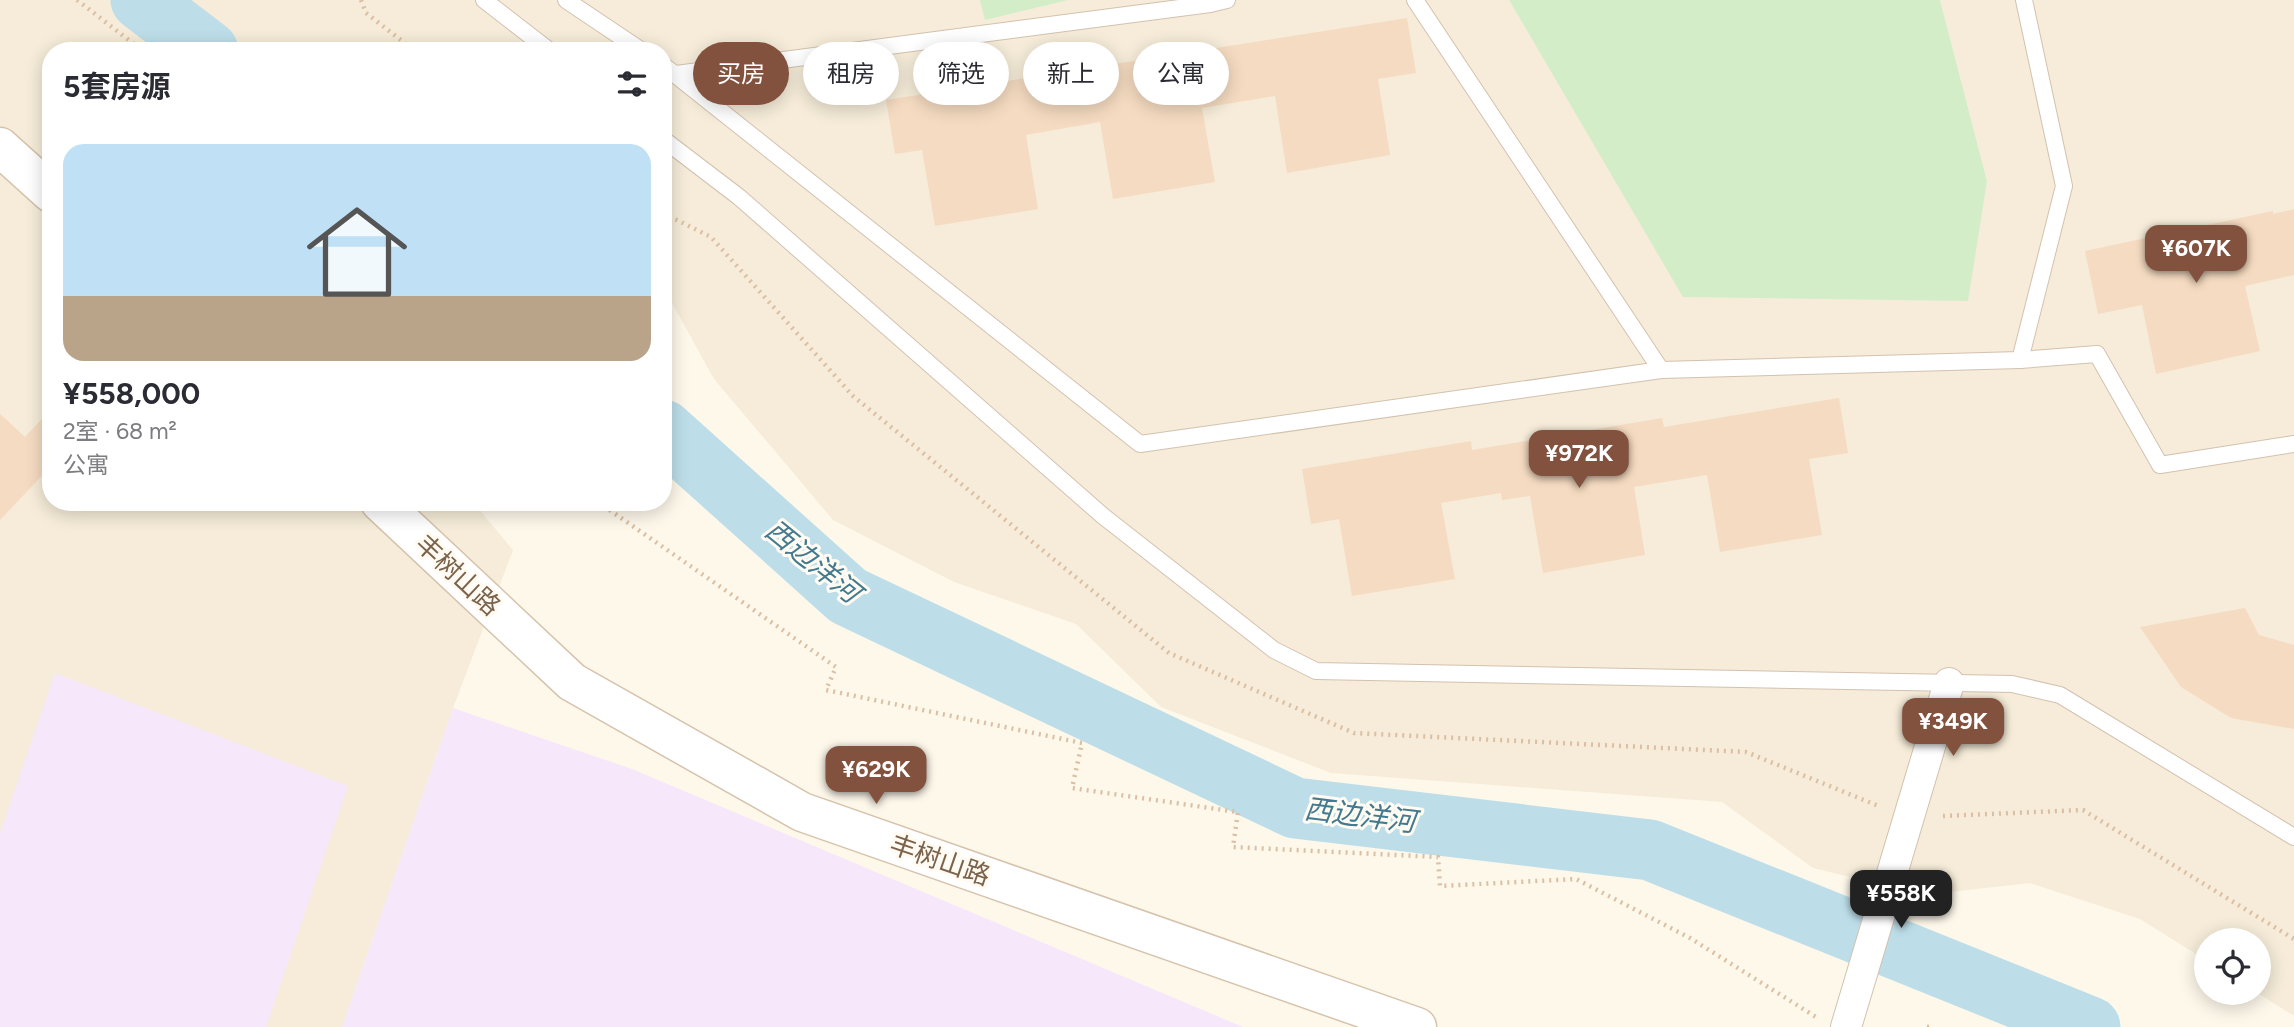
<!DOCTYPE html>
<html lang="zh">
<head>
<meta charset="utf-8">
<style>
  :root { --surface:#fff; --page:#f2f2f3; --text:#2b2b33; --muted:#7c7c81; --line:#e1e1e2; --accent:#82523e }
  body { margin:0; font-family:Figtree,"Noto Sans SC",sans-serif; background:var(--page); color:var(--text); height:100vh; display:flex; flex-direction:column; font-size:26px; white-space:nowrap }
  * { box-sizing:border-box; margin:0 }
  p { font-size:23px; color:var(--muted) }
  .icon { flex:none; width:38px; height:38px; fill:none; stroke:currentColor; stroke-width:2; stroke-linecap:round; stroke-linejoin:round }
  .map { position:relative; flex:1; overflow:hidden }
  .details { position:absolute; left:42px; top:42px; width:630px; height:469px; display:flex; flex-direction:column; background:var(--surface); border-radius:28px; box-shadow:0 4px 18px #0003 }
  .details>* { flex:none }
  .guide { position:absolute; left:693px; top:42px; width:665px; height:63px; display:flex; gap:14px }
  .tools { position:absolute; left:2194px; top:928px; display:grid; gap:14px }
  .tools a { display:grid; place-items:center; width:77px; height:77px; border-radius:50%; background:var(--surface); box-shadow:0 4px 18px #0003; font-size:35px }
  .price { position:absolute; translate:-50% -60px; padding:0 16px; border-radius:14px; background:var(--accent); color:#fff; font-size:23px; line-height:46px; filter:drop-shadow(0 2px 4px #0008) }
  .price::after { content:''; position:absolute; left:50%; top:42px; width:21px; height:16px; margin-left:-10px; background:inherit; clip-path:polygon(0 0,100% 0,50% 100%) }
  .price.current { background:#222; color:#fff }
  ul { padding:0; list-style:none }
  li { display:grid; align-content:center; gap:14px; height:371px; padding:0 21px }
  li+li { border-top:2px solid var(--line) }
  li span { display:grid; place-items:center; height:217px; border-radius:21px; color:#555 }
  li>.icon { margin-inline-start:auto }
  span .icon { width:126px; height:126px; fill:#fffc; stroke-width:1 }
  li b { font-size:30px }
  h2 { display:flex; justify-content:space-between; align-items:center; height:84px; padding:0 21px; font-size:30px }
  .chip { padding:0 24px; border-radius:32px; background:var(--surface); box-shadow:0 4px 18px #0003; font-size:24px; line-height:63px }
  .chip.current { background:var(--accent); color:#fff }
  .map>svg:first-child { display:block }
  .residential { fill:#f6ecd9 }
  .education { fill:#f6e7fb }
  .green { fill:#d2edc7 }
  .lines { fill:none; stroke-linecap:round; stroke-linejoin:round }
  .river { stroke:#bddee9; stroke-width:61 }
  .building { fill:#f5dbc1 }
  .lane-casing { stroke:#d2c2af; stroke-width:18 }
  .street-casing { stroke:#d2c2af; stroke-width:32 }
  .secondary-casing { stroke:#d5c3ac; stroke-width:41 }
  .path { stroke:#dbbfa3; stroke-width:4.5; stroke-dasharray:2 5; stroke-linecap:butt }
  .lane { stroke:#fff; stroke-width:16 }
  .street { stroke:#fff; stroke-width:30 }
  .secondary { stroke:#fff; stroke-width:38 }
  .labels { text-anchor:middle; stroke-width:6; stroke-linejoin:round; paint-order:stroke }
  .street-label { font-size:26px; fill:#7b624b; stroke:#fffbf2 }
  .water-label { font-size:28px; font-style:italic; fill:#437a8f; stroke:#fffbf2 }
</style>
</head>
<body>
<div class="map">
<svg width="2294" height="1027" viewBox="0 0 2294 1027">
  <rect width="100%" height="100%" fill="#fef8eb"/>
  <polygon class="residential" points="0,0 1509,0 1563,91 1967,301 1987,181 1940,0 2294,0 2294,1016 2256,992 2259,992 2259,940 2207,940 2207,961 2140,919 2030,883 1924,895 1813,868 1722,802 1331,773 1161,707 1076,624 954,582 833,520 714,379 663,287 663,51 51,51 51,502 473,502 513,550 453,708 342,1027 0,1027"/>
  <g class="education">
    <polygon points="55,673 348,786 266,1027 0,1027 0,833"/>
    <polygon points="453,708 632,769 1243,1027 342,1027"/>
  </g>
  <g class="green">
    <polygon points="980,0 1068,0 985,20"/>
    <polygon points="1509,0 1940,0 1987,181 1968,301 1683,297"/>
  </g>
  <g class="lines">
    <g class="river">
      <polyline points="141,0 208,51"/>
      <polyline points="663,430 848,596 1295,808 1650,850 2090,1027"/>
    </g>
  </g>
  <g class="building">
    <polygon points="1407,18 1416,73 1378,79 1390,155 1287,173 1275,96 1202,108 1215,182 1113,199 1100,122 1026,135 1038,209 935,226 922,150 895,154 886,100"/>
    <polygon points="2294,209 2294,275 2245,286 2260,351 2156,374 2142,305 2098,314 2085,251 2273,211 2273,214"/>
    <polygon points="1839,398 1848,453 1809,459 1822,535 1720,552 1707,475 1634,487 1645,555 1543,573 1530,496 1502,500 1501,493 1441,503 1455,579 1352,596 1339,519 1311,524 1302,469 1471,441 1472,450 1662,418 1664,427"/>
    <polygon points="51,409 51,466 0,520 0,414 25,437"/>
    <polygon points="2245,608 2259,635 2294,645 2294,729 2231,718 2181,687 2140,627"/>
  </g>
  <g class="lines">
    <g class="lane-casing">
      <g id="lane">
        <polyline points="484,0 550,51"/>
        <polyline points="566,0 642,51"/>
        <polyline points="1207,0 1210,4 1227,0"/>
        <polyline points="1415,0 1661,370"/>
        <polyline points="663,65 1140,444 1661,370 2020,360 2064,186 2024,0"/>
        <polyline points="676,74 1210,4"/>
        <polyline points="663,139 739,197 1103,516 1274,650 1316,671 2012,684 2060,695 2294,837"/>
        <polyline points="2020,360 2097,354 2160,465 2294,444"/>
      </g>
    </g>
    <g class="street-casing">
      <polyline id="street" points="1846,1027 1949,683"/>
    </g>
    <g class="secondary-casing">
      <g id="secondary">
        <polyline points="0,147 51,193"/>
        <polyline points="380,502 572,682 802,812 1417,1027"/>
      </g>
    </g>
    <g class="path">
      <polyline points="77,0 143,51"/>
      <polyline points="361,0 366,13 415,51"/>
      <polyline points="663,213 711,237 853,396 1169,653 1354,733 1746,752 1881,807"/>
      <polyline points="598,502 836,667 826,690 1082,743 1072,788 1238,812 1233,847 1438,857 1440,886 1576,879 1690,938 1816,1017"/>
      <polyline points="1943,816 2083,810 2294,939"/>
      <polyline points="1927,1027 1931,1027"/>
    </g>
    <use href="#lane" class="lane"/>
    <use href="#street" class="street"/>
    <use href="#secondary" class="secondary"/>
  </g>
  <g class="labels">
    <g class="street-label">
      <text transform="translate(458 575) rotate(43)" y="9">丰树山路</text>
      <text transform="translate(940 860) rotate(19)" y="9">丰树山路</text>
    </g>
    <g class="water-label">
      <text transform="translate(813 561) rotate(39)" y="10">西边洋河</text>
      <text transform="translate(1360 815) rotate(7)" y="10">西边洋河</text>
    </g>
  </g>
</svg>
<div class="tools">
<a><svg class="icon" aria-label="locate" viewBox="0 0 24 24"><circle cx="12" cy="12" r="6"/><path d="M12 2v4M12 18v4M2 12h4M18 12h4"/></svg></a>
</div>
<b class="price" style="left:2196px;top:285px">¥607K</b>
<b class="price" style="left:1579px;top:490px">¥972K</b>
<b class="price" style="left:1953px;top:758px">¥349K</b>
<b class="price" style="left:876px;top:806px">¥629K</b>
<b class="price current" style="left:1901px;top:930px">¥558K</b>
<div class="guide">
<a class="chip current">买房</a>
<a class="chip">租房</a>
<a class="chip">筛选</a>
<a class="chip">新上</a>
<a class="chip">公寓</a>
</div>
<section class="details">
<h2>5套房源<svg class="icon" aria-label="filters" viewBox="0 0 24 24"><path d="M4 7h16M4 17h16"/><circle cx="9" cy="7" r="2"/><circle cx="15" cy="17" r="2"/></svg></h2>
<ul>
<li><span style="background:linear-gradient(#bfe0f5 70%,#b9a48a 0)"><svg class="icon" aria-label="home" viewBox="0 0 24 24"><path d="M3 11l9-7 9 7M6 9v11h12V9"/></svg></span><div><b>¥558,000</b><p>2室 · 68 m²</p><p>公寓</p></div></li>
</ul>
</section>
</div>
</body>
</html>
